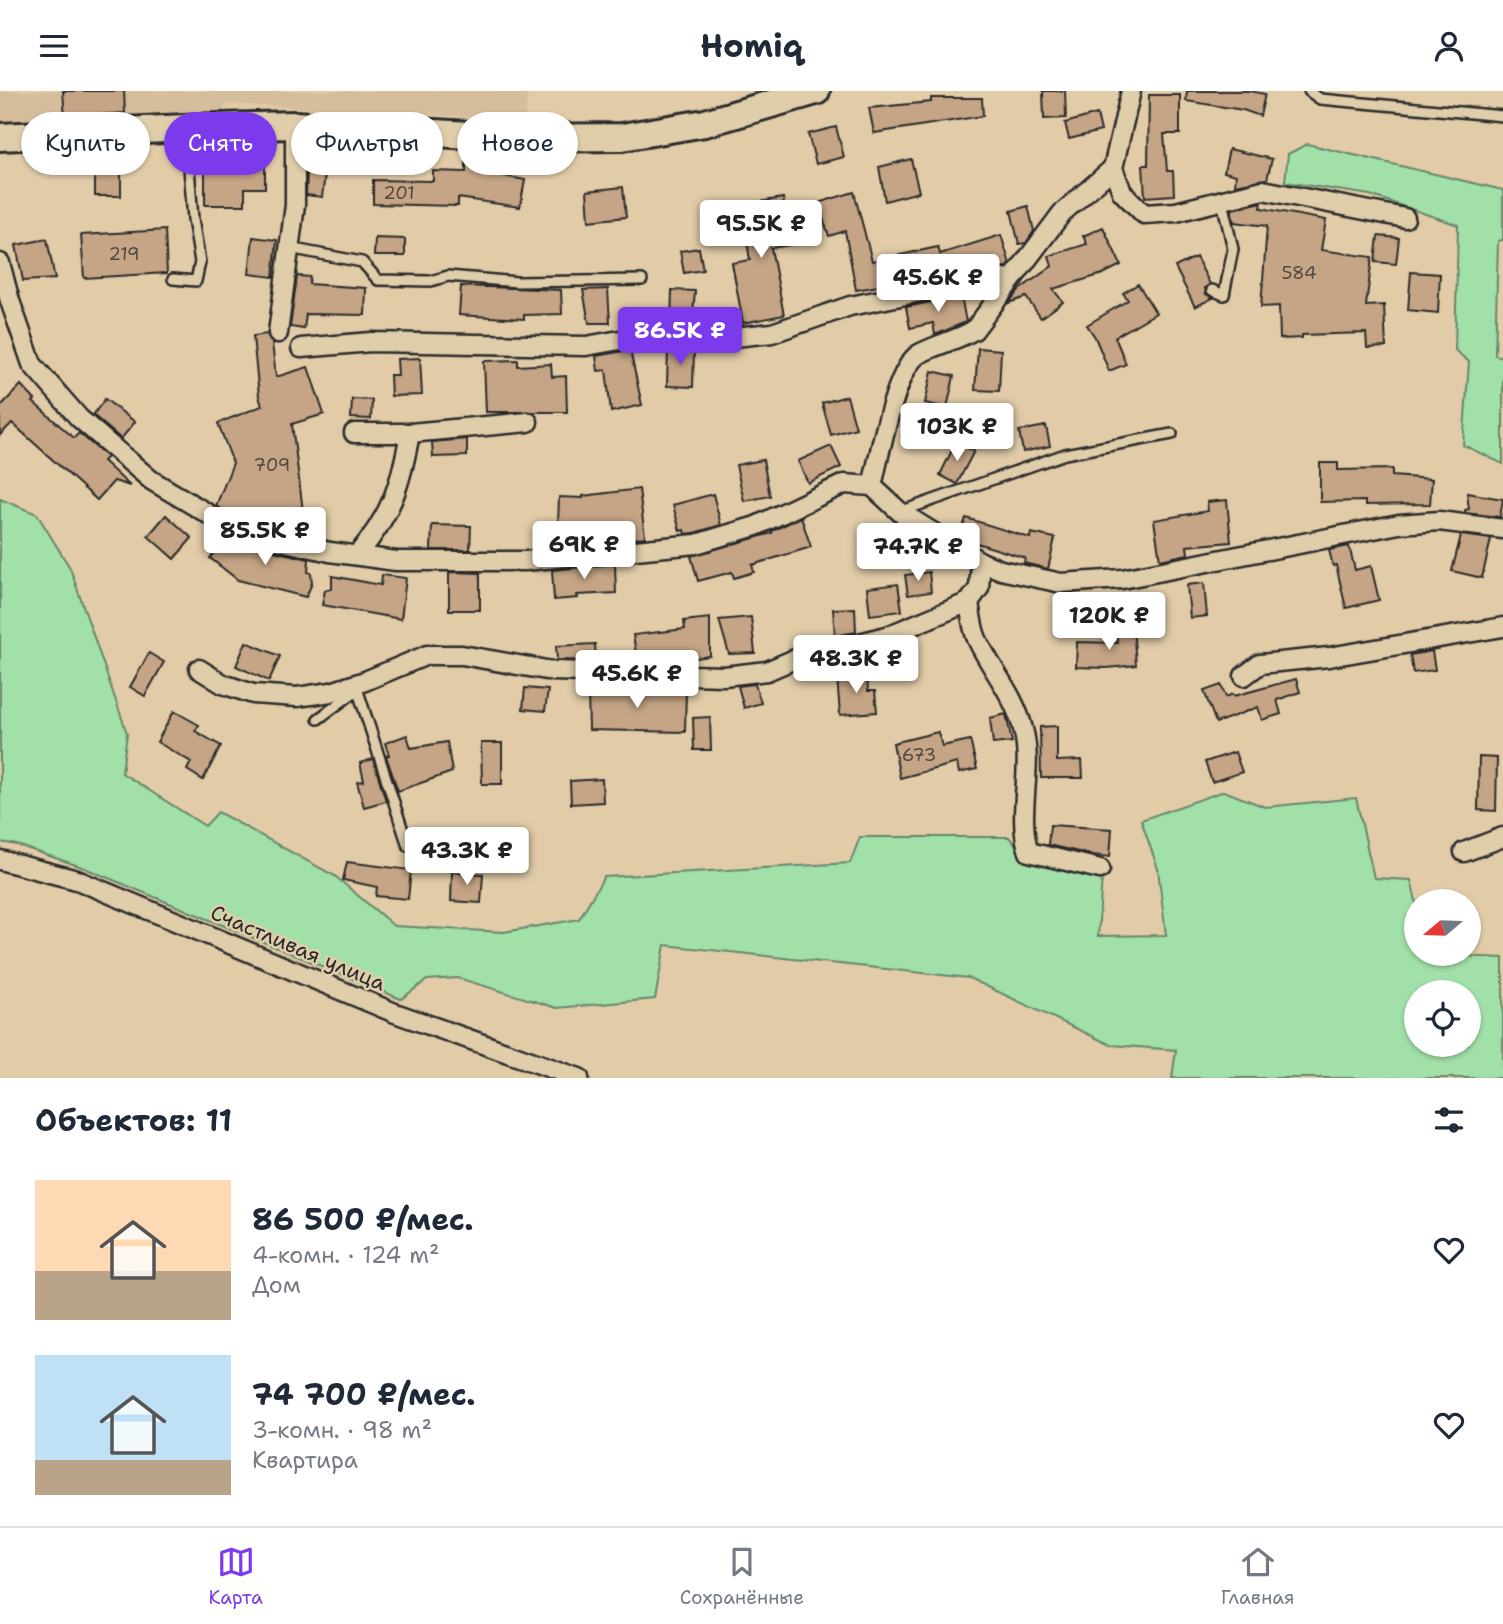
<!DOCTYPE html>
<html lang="ru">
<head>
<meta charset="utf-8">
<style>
  :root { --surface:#fff; --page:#f2f2f3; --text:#1f2937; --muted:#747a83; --line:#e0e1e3; --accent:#7c3aed }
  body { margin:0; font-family:"Shantell Sans",sans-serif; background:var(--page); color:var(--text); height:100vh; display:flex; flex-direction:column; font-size:26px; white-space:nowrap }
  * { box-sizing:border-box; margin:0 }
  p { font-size:23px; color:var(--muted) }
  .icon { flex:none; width:38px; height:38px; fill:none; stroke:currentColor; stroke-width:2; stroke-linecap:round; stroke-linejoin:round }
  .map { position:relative; height:987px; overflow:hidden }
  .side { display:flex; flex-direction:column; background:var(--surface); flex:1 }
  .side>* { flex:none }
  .top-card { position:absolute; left:21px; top:21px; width:700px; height:63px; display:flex; gap:14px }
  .needle { width:46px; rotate:251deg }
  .fabs { position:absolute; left:1404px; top:798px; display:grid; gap:14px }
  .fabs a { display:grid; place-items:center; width:77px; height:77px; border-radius:50%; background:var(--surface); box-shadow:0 2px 5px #0004; font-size:35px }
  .price { position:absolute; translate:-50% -60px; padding:0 16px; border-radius:7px; background:#fff; color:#222; font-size:23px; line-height:46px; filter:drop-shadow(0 2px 4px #0008) }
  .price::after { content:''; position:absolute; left:50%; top:42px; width:21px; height:16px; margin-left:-10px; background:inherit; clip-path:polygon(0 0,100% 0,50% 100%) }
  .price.selected { background:var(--accent); color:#fff }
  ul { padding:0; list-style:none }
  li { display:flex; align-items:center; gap:21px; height:175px; padding:0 35px }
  li span { display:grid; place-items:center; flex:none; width:196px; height:140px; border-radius:0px; color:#555 }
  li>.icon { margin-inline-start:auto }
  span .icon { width:84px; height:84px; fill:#fffc; stroke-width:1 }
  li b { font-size:30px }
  h2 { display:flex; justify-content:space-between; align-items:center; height:84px; padding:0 35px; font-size:30px }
  .pill { padding:0 24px; border-radius:32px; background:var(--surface); box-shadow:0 2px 5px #0004; font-size:24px; line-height:63px }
  .pill.selected { background:var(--accent); color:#fff }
  header { display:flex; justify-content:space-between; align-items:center; height:91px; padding:0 35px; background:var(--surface); font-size:32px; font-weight:700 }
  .dock { display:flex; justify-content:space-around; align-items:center; height:98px; border-top:2px solid var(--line); background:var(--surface); font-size:19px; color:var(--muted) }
  .dock a { display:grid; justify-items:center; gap:4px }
  .dock .selected { color:var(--accent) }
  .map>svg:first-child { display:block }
  .built { fill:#d6bd9c }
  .green { fill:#a1e0a8; stroke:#66866a; stroke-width:2; fill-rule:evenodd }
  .building { fill:#c5a585; stroke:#2b2b2b; stroke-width:2 }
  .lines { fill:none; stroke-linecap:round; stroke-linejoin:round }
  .lane-casing { stroke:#2b2b2b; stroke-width:14 }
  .street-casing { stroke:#2b2b2b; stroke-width:23 }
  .secondary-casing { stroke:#2b2b2b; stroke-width:32 }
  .lane { stroke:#e0ceab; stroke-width:9 }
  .street { stroke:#e0ceab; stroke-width:18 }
  .secondary { stroke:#e0ceab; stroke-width:26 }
  .labels { text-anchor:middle; stroke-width:5; stroke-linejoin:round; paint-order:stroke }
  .number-label { font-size:18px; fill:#524a42 }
  .street-label { font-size:21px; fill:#2b2b2b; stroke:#e0ceab }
</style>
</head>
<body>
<header><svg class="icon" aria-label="menu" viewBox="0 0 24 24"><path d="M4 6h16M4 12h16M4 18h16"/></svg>Homiq<svg class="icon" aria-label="person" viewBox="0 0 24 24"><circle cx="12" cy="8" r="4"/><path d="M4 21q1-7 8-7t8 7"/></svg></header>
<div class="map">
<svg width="1503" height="987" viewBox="0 0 1503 987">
  <rect width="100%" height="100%" fill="#e2cca8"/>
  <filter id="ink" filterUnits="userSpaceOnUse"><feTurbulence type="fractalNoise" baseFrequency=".0143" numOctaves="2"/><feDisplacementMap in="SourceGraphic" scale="14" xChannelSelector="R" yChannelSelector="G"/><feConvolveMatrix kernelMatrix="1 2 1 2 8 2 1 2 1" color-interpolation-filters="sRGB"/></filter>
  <g filter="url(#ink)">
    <polygon class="built" points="0,0 528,0 525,29 227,13 221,22 28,33 0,33"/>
    <g class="green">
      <polygon points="1307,53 1503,99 1503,149 1498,150 1495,264 1503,266 1503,373 1463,354 1469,271 1455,259 1458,134 1370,104 1285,91 1288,63"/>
      <path d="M0,408L37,423L70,477L127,642L122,682L205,735L218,721L335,785L394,835L504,841L579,828L604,786L850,772L860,746H1009L1029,771L1102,785L1098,845L1166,844L1158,778L1141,729L1224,700L1265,716L1356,707L1374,787L1411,789L1416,810V863L1503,867V987H1172L1176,959L1111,954L969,887L665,854L655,908L557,917L458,887L427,889L401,908L82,776L17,754L0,751ZM1416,901H1468V954H1416Z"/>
    </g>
    <g class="building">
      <polygon points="63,0 124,0 125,22 65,26"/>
      <polygon points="1043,0 1065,0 1066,27 1044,28"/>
      <polygon points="1187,0 1250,0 1265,3 1260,25 1243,19 1186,10"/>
      <polygon points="1149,4 1180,4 1180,43 1164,43 1167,80 1173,80 1174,104 1145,106 1143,74 1148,74"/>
      <polygon points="931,7 982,7 983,25 874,42 869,17 931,11"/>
      <polygon points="1097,23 1101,40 1069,48 1065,32"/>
      <polygon points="836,36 844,66 816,73 808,43"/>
      <polygon points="248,58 265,58 265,97 245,97 245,114 205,114 205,66 248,66"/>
      <polygon points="308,58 328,61 322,106 306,104"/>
      <polygon points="1229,58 1272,68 1267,88 1235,94 1236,84 1224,81"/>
      <polygon points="121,65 121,105 95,105 95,66"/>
      <polygon points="466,65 484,66 484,81 525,89 520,116 458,107 458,115 373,113 373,89 433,90 433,80 466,81"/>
      <polygon points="911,68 919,101 885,110 879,76"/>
      <polygon points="623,96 626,126 589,130 587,100"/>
      <polygon points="854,101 872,170 938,156 940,163 1001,144 1010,173 1007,176 969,180 901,193 900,191 856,199 845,140 829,145 818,112"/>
      <polygon points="783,107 791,154 771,157 784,224 743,232 732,172 750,169 741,114"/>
      <polygon points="1262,111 1261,117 1326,129 1321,159 1372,166 1366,215 1384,214 1386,256 1367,257 1366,242 1302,244 1302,247 1280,248 1279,215 1261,216 1267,135 1234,131 1232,122 1232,118"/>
      <polygon points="1028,115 1034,140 1026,152 1019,153 1011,120"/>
      <polygon points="1103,136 1121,174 1103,183 1053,198 1063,211 1041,227 1026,206 1009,212 1019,199 1052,175 1049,165 1087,153 1083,145"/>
      <polygon points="165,139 167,182 84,187 81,144"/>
      <polygon points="1378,145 1399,147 1396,173 1375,171"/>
      <polygon points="253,146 277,149 273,186 249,183"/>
      <polygon points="375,147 405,148 405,165 374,165"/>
      <polygon points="47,148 55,188 23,190 16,154"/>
      <polygon points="699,157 703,179 684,182 680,160"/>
      <polygon points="1196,166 1210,193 1205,197 1206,203 1213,207 1195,216 1175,176"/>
      <polygon points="1411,181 1440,183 1438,222 1408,219"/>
      <polygon points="297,185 310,186 309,193 366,197 365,224 306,223 304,238 290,236"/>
      <polygon points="1138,193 1156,222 1115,246 1126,273 1109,280 1095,246 1087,234 1128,209 1123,202"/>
      <polygon points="461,195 561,199 562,223 524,224 524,228 459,224"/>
      <polygon points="608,198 610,232 589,232 583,199"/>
      <polygon points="672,199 695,200 692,233 671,233"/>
      <polygon points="961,205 966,231 935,244 933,232 910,237 906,216"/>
      <polygon points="267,243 272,252 276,286 308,276 324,323 292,333 306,444 241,429 242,426 230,423 216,415 233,372 218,332 262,315 259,305 253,245"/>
      <polygon points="668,257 694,258 693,296 667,295"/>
      <polygon points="978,257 1001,259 999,300 975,299"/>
      <polygon points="630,259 642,314 611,321 606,279 598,280 596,265"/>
      <polygon points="420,267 422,304 391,305 390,284 398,284 397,268"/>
      <polygon points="518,269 518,275 551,273 552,286 566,285 567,321 486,321 484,270"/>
      <polygon points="932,280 954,285 947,317 925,312"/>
      <polygon points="21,294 35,309 33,311 74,347 79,342 107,366 103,370 130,395 114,390 97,409 12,332 0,344 0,316"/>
      <polygon points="847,305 856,337 831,344 822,312"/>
      <polygon points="105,308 135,331 121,348 93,324"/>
      <polygon points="352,308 372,309 371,328 351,327"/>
      <polygon points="1046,335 1050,355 1023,361 1019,340"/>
      <polygon points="467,348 467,365 433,366 432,351"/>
      <polygon points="956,351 974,360 957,393 940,384"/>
      <polygon points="831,355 841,376 808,392 798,370"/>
      <polygon points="763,369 770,405 744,410 736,374"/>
      <polygon points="1320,372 1338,372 1338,379 1392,378 1392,385 1432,388 1430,413 1365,414 1365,410 1320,411"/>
      <polygon points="639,398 645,446 606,451 604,436 558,433 559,406 583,407 583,405"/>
      <polygon points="1467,402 1503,408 1500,426 1465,422 1465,419 1469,418"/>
      <polygon points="713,403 721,434 694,442 685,443 684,439 680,440 673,414"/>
      <polygon points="1227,409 1231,451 1187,455 1188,463 1160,469 1154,429 1208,420 1207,411"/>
      <polygon points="166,424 192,447 174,468 148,445"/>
      <polygon points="801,426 811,456 752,474 754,481 734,487 732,481 698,490 691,465 772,442 772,440"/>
      <polygon points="966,427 1030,447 1031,442 1055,447 1048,478 1024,472 1025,467 967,449 960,445"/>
      <polygon points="432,434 471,435 470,459 431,459"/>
      <polygon points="1461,444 1491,448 1482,487 1452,480"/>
      <polygon points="226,447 234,451 309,468 308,481 311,482 312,492 306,506 238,489 210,467"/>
      <polygon points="1349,455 1355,479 1371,475 1379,509 1346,517 1336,474 1333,475 1329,459"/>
      <polygon points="615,473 616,502 577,504 578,507 554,509 552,479"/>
      <polygon points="449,481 480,482 480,519 449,519"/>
      <polygon points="929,481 931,501 908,504 905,484"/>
      <polygon points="382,484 406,487 401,528 322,514 325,499 332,498 332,485 381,494"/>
      <polygon points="1204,492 1207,525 1190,527 1187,494"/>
      <polygon points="898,493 902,520 870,524 867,497"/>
      <polygon points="855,517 856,541 835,545 833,518"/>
      <polygon points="751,526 755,562 729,563 719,529"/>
      <polygon points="710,527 710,565 689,568 688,561 637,568 633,544 685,538 684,530"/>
      <polygon points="1133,535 1136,574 1107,577 1076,576 1077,551 1117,552 1116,536"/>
      <polygon points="246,551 280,565 269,590 236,575"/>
      <polygon points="595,553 596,570 557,569 556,555"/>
      <polygon points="1432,560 1435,579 1413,582 1410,564"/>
      <polygon points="149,562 164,571 145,605 130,596"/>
      <polygon points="867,582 868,600 875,600 877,621 840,624 837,585"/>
      <polygon points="1296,588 1300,601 1277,609 1281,623 1262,629 1258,616 1216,632 1204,600 1221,594 1226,606 1233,603 1234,605"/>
      <polygon points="755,593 761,612 744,617 738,595"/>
      <polygon points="525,597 548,599 545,620 523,618"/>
      <polygon points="641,597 686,599 685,641 589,639 588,599"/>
      <polygon points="174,620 199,634 195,640 221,655 203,689 187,679 191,671 157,651"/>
      <polygon points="1006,623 1012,651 993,653 990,627"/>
      <polygon points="710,626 711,659 694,659 693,627"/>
      <polygon points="1057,635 1057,670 1082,669 1083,687 1041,687 1040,636"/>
      <polygon points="938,641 942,655 970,649 977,678 959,682 957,672 900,687 893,652"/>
      <polygon points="407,644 411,657 447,651 452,681 398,700 386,665 389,664 385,652"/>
      <polygon points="481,652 502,652 502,693 482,693"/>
      <polygon points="1235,661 1242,681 1212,691 1205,671"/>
      <polygon points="1479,666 1497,667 1496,720 1478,719"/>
      <polygon points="373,668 386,710 364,716 357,691 364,690 360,672"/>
      <polygon points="602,688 603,711 571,713 570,690"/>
      <polygon points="1050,734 1112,738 1110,766 1092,764 1048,754"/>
      <polygon points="347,771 411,779 408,808 376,805 377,796 343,789"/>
      <polygon points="452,781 483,783 481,812 451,810"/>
    </g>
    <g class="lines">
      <g class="lane-casing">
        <g id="lane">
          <polyline points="1309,0 1320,8 1503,25"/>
          <polyline points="289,157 362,171 378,189 431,190 448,185 517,191 642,189"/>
          <polyline points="173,188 196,190 200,171 193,128 186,38"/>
          <polyline points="1212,199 1224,204 1233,158 1222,110"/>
          <polyline points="902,420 1065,363 1172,343"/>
          <polyline points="358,600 408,755"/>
          <polyline points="318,628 360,597"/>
        </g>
      </g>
      <g class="street-casing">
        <g id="street">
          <polyline points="1131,0 1113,77 1122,101 1144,123 1176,121 1263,99 1405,127"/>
          <polyline points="0,172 10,210 32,273 79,327 151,389 237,440 330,461 396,470 525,470 696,453 756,435 844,393 872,395 900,421 981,471 1001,479 1061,492 1122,488 1399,433 1439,430 1503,438"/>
          <polyline points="278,242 295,114 295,34"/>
          <polyline points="301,257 371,251 586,255 648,244 717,248 772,242 850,215 971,191 1013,187"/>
          <polyline points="354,342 410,342 528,331"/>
          <path d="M872,395C879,367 895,277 919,263C935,254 955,250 974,239L1062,122L1113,77"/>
          <path d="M358,463C392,423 401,392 410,342"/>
          <path d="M969,511C971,523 972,537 977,548C992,580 1014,603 1023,638C1034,678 1016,723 1029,761L1100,778"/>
          <polyline points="199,578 223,593 253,603 297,606 331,601 365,590 427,564 462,564 552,580 724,585 767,580 818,558 852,554 887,545 969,511 979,497 981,471"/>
          <polyline points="1244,585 1260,573 1329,566 1503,536"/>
          <polyline points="1464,761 1503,746"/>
          <polyline points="0,769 77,789 395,922 579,987"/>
        </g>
      </g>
      <g class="secondary-casing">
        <polyline id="secondary" points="0,46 186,37 295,34 523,47 622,46 705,32 816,0"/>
      </g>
      <use href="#lane" class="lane"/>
      <use href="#street" class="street"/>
      <use href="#secondary" class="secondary"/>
    </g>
  </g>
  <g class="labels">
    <g class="number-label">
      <text x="399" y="108">201</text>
      <text x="124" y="169">219</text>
      <text x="1299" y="188">584</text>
      <text x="272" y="380">709</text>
      <text x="919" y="670">673</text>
    </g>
    <g class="street-label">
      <text transform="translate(298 857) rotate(23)" y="7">Счастливая улица</text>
    </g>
  </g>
</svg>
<div class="fabs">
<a><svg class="needle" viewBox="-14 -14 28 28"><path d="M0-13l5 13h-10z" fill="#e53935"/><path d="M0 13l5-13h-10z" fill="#747a83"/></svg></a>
<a><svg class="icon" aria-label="locate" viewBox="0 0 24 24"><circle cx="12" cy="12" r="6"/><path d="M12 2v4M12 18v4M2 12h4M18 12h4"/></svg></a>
</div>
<b class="price" style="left:761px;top:169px">95.5K ₽</b>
<b class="price" style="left:938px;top:223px">45.6K ₽</b>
<b class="price selected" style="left:680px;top:276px">86.5K ₽</b>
<b class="price" style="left:957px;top:372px">103K ₽</b>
<b class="price" style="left:265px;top:476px">85.5K ₽</b>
<b class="price" style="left:584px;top:490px">69K ₽</b>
<b class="price" style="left:918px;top:492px">74.7K ₽</b>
<b class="price" style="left:1109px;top:561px">120K ₽</b>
<b class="price" style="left:856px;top:604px">48.3K ₽</b>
<b class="price" style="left:637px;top:619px">45.6K ₽</b>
<b class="price" style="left:467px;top:796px">43.3K ₽</b>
<div class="top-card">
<a class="pill">Купить</a>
<a class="pill selected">Снять</a>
<a class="pill">Фильтры</a>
<a class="pill">Новое</a>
</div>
</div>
<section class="side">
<h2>Объектов: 11<svg class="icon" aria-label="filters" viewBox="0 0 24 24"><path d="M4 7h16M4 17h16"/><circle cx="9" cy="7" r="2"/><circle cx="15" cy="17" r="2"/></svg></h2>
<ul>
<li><span style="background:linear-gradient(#ffd9b3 65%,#b9a48a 0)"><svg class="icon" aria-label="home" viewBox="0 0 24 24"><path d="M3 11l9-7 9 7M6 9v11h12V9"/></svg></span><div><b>86 500 ₽/мес.</b><p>4-комн. · 124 m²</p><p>Дом</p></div><svg class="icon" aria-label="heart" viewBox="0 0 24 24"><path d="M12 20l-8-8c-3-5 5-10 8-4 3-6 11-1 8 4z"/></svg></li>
<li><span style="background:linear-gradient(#bfe0f5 75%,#b9a48a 0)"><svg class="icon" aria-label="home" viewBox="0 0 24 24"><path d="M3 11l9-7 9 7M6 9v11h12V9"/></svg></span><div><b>74 700 ₽/мес.</b><p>3-комн. · 98 m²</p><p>Квартира</p></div><svg class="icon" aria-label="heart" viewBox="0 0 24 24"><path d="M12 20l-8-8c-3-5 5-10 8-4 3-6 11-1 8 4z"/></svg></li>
</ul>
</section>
<nav class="dock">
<a class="selected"><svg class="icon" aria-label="map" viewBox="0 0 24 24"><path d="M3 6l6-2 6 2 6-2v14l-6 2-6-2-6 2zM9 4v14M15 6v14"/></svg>Карта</a>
<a><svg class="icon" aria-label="saved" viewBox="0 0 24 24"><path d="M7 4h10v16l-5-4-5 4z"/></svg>Сохранённые</a>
<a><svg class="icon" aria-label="home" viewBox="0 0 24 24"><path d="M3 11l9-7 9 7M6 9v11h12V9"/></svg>Главная</a>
</nav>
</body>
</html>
